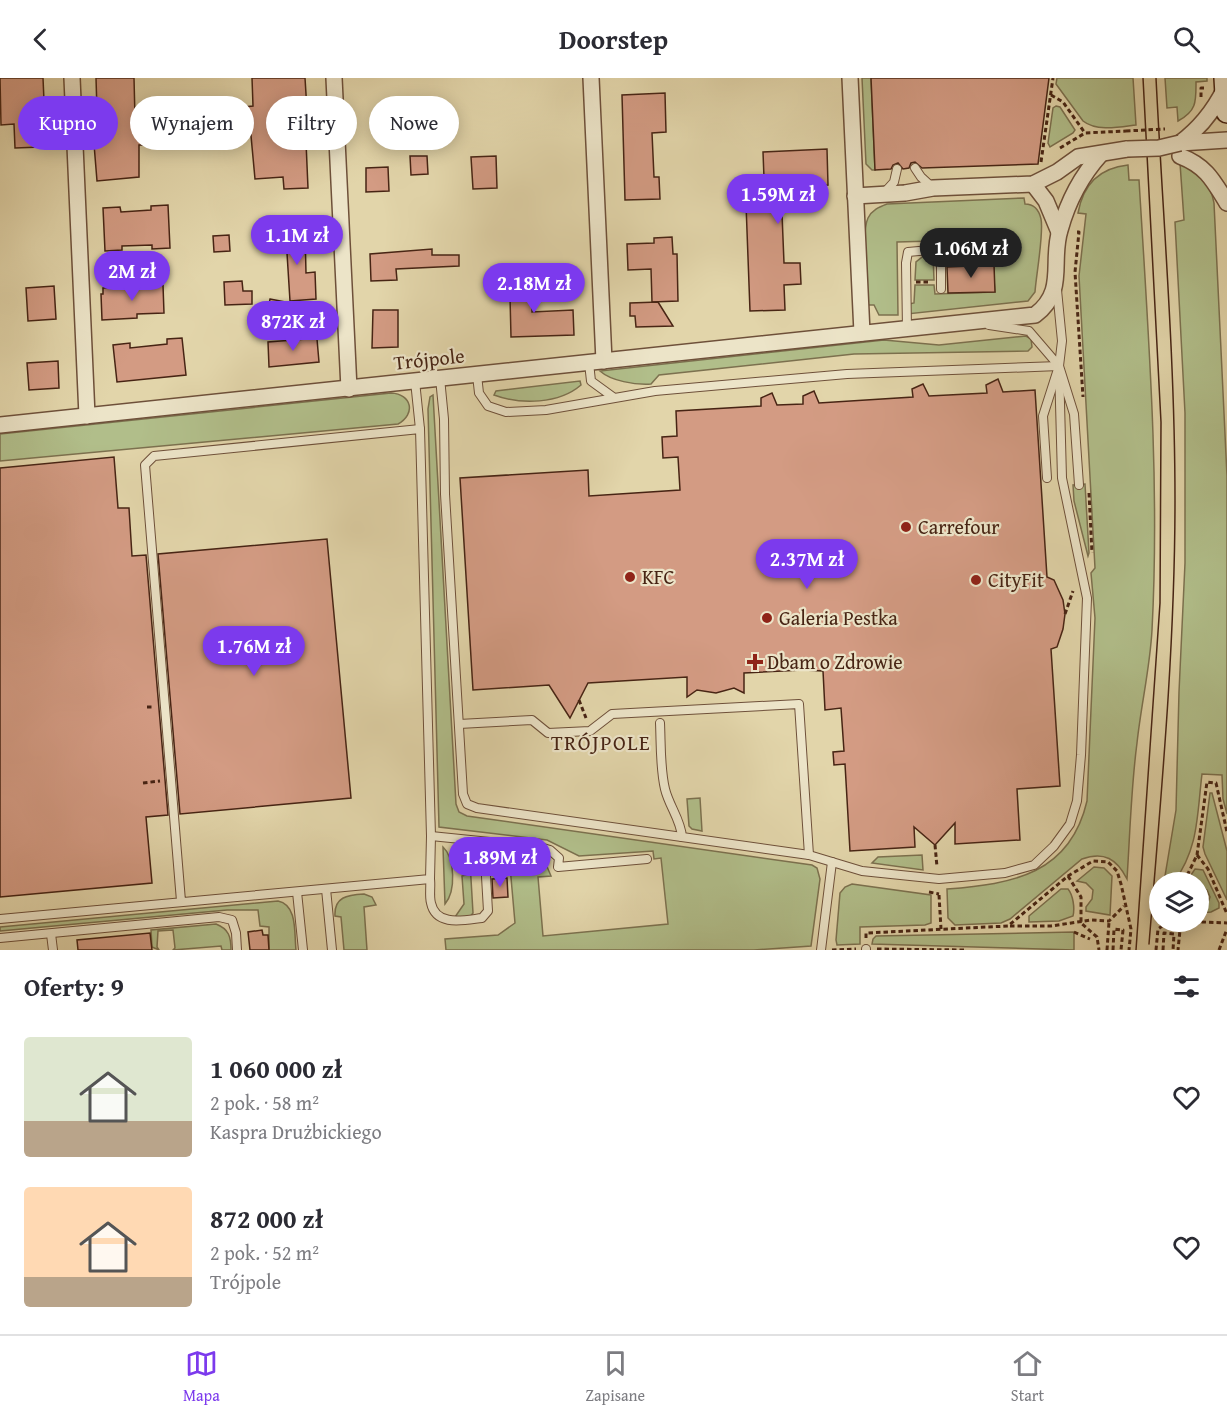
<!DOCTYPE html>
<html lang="pl">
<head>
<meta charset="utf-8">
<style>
  :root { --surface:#fff; --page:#f7f7f7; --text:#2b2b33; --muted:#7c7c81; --line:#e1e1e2; --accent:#7c3aed }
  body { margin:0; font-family:"Gentium Book Plus",serif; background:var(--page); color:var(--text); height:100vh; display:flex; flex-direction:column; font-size:22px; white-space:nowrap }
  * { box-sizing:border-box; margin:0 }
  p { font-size:20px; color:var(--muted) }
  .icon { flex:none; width:33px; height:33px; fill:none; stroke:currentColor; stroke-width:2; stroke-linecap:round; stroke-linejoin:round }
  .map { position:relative; height:872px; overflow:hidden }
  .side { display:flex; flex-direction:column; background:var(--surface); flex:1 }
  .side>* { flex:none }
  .hud { position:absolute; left:18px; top:18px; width:600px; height:54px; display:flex; gap:12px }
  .fabs { position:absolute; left:1149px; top:794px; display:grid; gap:12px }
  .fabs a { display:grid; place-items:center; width:60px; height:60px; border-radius:50%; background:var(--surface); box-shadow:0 3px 15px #0003; font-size:30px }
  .price { position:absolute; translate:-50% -51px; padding:0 14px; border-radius:21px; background:var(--accent); color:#fff; font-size:20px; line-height:39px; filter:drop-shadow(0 2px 3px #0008) }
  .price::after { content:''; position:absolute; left:50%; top:36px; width:18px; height:14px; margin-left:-9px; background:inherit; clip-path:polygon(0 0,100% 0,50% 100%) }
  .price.on { background:#222; color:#fff }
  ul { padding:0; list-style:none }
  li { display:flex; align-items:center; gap:18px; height:150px; padding:0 24px }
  li span { display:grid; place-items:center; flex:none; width:168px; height:120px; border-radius:6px; color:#555 }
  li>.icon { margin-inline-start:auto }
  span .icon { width:72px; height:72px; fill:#fffc; stroke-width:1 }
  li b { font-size:26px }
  h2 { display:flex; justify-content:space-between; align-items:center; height:72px; padding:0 24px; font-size:26px }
  .chip { padding:0 21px; border-radius:27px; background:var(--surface); box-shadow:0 3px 15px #0003; font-size:21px; line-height:54px }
  .chip.on { background:var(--accent); color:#fff }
  header { display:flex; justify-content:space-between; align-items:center; height:78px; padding:0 24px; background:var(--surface); font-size:27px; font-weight:700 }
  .tab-bar { display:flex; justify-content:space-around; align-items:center; height:84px; border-top:2px solid var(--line); background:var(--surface); font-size:16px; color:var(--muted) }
  .tab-bar a { display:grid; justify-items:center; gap:3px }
  .tab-bar .on { color:var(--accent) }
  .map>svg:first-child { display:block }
  .green { fill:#b1be8a; stroke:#7c714f; stroke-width:1.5 }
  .building { fill:#d39b83; stroke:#472414; stroke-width:1.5 }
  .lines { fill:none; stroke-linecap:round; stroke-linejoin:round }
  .lane-casing { stroke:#6e503a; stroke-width:10 }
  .street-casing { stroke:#6e503a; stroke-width:18 }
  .secondary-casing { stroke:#472414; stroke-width:24 }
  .path { stroke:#472414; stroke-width:3; stroke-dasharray:4.5 3; stroke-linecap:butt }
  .lane { stroke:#ece4c8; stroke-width:8 }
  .street { stroke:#ece4c8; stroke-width:15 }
  .secondary { stroke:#ece4c8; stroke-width:21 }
  .tram { stroke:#472414; stroke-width:1.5 }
  .street-bridge-casing { stroke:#6e503a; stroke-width:18; stroke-linecap:butt }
  .path-bridge { stroke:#472414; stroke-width:3; stroke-dasharray:4.5 3; stroke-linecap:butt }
  .street-bridge { stroke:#ece4c8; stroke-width:15 }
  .poi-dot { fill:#8f2418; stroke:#ece4c8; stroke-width:2 }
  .labels { text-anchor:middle; stroke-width:4.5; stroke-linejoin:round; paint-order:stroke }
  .street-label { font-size:20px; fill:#472414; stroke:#ece4c8 }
  .poi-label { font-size:20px; fill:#472414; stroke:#ece4c8; text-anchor:start }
  .neighbourhood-label { font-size:21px; letter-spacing:1.5px; fill:#472414; stroke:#ece4c8 }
</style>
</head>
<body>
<header><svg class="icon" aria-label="back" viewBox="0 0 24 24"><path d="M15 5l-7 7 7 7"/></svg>Doorstep<svg class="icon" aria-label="search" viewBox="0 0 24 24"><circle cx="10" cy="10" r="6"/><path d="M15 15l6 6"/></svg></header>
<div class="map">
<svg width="1227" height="872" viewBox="0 0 1227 872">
  <rect width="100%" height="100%" fill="#e2d5aa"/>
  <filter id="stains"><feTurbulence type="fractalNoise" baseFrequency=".00333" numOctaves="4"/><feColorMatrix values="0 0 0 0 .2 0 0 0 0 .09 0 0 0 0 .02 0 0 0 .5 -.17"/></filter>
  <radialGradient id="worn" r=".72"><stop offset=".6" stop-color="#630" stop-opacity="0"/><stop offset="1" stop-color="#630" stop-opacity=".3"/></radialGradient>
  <g class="green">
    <polygon points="862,0 871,0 875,92 872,92 866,86"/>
    <path d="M1057,0H1133L1136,47C1120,49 1097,54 1083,43L1056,6Z"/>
    <path d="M1165,0H1207V3L1196,4C1196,23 1197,33 1178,43L1177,29L1167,30Z"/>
    <polygon points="1056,28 1060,29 1075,52 1073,55 1050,69 1048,65 1053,30"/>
    <path d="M1180,85C1198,90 1211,107 1214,125L1227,398V736L1223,721L1222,697L1202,696C1197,736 1199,770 1174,804H1164L1176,732L1179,614L1185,485V335L1175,144L1184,142Z"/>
    <path d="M1128,87L1129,102H1139C1148,252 1160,402 1152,552C1150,590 1141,627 1137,665C1131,710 1130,756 1127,801C1117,781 1104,773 1082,781L1010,841L1001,845L955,847L948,840L947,811C1013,806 1070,796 1087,723L1095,540L1091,495L1095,490L1079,198L1086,136L1078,135C1083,107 1099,90 1128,87Z"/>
    <path d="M1024,120L1025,126C1034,126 1039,132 1041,141C1044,155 1036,198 1035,214L1028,223L907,236L909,226L914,225L915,207H934L935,216L995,214C994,198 989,177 1008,172V161L897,164L898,237H879L874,227H868C867,208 861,154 868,140C872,132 879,129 887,126Z"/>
    <polygon points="926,176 933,178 934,202 915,202 916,184"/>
    <path d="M1026,258L1031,261L1032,269L1028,273L854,276L659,297L651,306C635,307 611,303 600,293L884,262L939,267Z"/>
    <path d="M580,303L581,307C559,326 521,327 494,317L496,313Z"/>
    <path d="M391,315C412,316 416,336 398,346L0,383V356Z"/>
    <polygon points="433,317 456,726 459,734 467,738 812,787 817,790 820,801 811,868 754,872 446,872 445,861 498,857 515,845 509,777 494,775 495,772 539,779 545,784 551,798 538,799 543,858 668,846 661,780 654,781 653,773 579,778 547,762 439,749 428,331 430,319"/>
    <polygon points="1085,406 1089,475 1088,478 1074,423 1073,407"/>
    <polygon points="1210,715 1212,715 1227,773 1227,822 1205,776 1203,769"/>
    <polygon points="700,720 702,753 692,751 689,748 687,721"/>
    <path d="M443,769C455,780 456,813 445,826Z"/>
    <polygon points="476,774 471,778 470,784 473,835 470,839 455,839 464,826 462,798 466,797 465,787 461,787 461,777 463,775"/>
    <polygon points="922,777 923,792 872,785 878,779"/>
    <polygon points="1094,789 1104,790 1112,798 1110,837 1086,833 1086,829 1092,821 1093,812 1086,805 1077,803"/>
    <polygon points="1195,791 1203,792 1219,825 1219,830 1211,834 1199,835 1199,830 1207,827 1210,819 1207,812 1199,808 1198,804 1192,803 1191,797"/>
    <polygon points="852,806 931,817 931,845 925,847 860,849 860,866 837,867 836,862 840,815 845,809"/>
    <path d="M1061,811H1068C1073,817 1075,830 1073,838L1059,843L1029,844V838Z"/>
    <path d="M364,816L372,819L376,827L364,829L367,872H344L341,839L335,838C334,819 347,817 364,816Z"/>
    <path d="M278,823C298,827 294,856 296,872H269V849L260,848L258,832H227L0,853V849Z"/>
    <path d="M216,846C229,851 231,859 231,872H222L221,868L173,872L175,870L173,852L158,853L157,869L159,872L152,869L151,852Z"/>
    <polygon points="1074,854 1074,872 872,866 873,861 876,858"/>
  </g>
  <g class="building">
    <polygon points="0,0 43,0 45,46 40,46 41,69 15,70 14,46 1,47"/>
    <polygon points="96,0 134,0 135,40 145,40 146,67 139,67 139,99 97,103 94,66 98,66"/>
    <polygon points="252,0 305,0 309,64 306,64 308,110 284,111 283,99 255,101 250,47 244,47 243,29 253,28"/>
    <polygon points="871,0 1049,0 1038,86 922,90 915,84 911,85 909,90 903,91 898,85 893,87 891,91 875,92"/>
    <polygon points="665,15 666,54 652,55 654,99 659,99 660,121 625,122 622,17"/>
    <polygon points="827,71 828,107 781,111 784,185 800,185 801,206 784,207 785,232 750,233 746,126 765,126 763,74"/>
    <polygon points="410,78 427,78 428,96 411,97"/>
    <polygon points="496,78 497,110 473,111 471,79"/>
    <polygon points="388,89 389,113 366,114 366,90"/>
    <polygon points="168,127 170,170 152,171 152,167 122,168 122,172 105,173 103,130 120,129 121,134 151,132 151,128"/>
    <polygon points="305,153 306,195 315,194 316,221 290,223 287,175 278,175 277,154"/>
    <polygon points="229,157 230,173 214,174 213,158"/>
    <polygon points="672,159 673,176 677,176 678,223 652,224 651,191 628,192 627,166 654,165 654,160"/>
    <polygon points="432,171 432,177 459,177 459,188 396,191 397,202 371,203 370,176"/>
    <polygon points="994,187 995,214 948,215 947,189"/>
    <polygon points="531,202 532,234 573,232 574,257 511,259 510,219 503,219 503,203"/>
    <polygon points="242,203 243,213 252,213 252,226 225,227 224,204"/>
    <polygon points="163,207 164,235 137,236 137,240 102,242 101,216 103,216 103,210"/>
    <polygon points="54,208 56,241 28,243 26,210"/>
    <polygon points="270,221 286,224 284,239 267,236"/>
    <polygon points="658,224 673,248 636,249 635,238 630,238 630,225"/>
    <polygon points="373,232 398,232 398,269 372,270"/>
    <polygon points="182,260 186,297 117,304 113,267 130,265 130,270 167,266 167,261"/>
    <polygon points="306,261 317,261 319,284 269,289 268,264"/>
    <polygon points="58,283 59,310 29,312 27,285"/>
    <polygon points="998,301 1003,314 1035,312 1047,499 1054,502 1063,522 1065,536 1063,551 1057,569 1051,571 1060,708 1017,711 1020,762 955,766 955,745 935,767 914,749 915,769 850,773 845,686 834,687 833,674 844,673 841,630 825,632 823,593 803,592 744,595 744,615 734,610 716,615 697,612 687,619 687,599 588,605 570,640 549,607 473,612 460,400 588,392 589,418 680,412 678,379 663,380 662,359 677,358 676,333 761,328 761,320 772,315 777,327 803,326 803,318 814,313 819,325 913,319 912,311 923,306 929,318 987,315 986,307"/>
    <polygon points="114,379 118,430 129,430 132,478 146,477 168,737 146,739 152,805 0,819 0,390"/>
    <polygon points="327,461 351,720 180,736 158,476"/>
    <polygon points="507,800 508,819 493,820 492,801"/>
    <polygon points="262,852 263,857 268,857 269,872 250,872 248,854"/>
    <polygon points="150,855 152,872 78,872 77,862"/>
  </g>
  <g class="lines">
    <g class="lane-casing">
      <g id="lane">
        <polyline points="915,90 921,99 933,110"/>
        <polyline points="884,115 894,104 897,91"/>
        <polyline points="941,171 999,167"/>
        <polyline points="989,247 1029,253 1059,288 1074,336 1079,407"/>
        <polyline points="907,252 906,185 908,174 941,171 941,211"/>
        <polyline points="589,285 591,303 613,319"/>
        <polyline points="440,300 444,341 445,416 463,716 467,726 477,730 809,777 862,793 939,801 1005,795 1034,787 1054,768 1070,746 1077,723 1081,677 1087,520 1062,400 1059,288 847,296 655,313 546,332 506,334 488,328 479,315 477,297"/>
        <polyline points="415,303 420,351"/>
        <polyline points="1047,400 1043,338 1059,288 1062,263 1057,212"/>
        <path d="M660,645C661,666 660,690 665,711C669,728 681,742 682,759"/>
        <polyline points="459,646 532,642 548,655 590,653 612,636 799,626 809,777"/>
        <polyline points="431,758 540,769 550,772 559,780 558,789 647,781"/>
        <path d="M430,801C431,808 429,818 431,825C436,849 464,842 482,840L488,833L484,764"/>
        <polyline points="326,811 332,872"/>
        <polyline points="297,814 303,872"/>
        <polyline points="0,841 430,801 431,758 420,351 154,378 145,387 181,823"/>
        <polyline points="51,856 53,872"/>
        <polyline points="0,860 219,839 232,842 236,855 237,872"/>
        <polyline points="866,871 866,872"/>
        <polyline points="821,872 832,784"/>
      </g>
    </g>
    <g class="street-casing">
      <g id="street">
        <polyline points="72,0 87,338"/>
        <polyline points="334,0 349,311"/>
        <polyline points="591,0 604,283"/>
        <polyline points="850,0 862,255"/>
        <path d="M1180,65C1200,50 1213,34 1224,12"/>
        <polyline points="1180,65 1227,62"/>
        <path d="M1180,78C1206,88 1213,102 1227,125"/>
        <polyline points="1033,106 1046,123 1059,154"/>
        <polyline points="855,118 905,115 933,110 1033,106 1057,94 1078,79 1127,71"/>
        <path d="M0,347L1035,237C1067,213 1050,184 1060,152C1068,123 1081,98 1101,76"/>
      </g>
    </g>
    <g class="secondary-casing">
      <polyline id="secondary" points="1225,0 1227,34"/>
    </g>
    <g class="path">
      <polyline points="1051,17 1063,24 1085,55"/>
      <polyline points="1201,19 1201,10 1207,10"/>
      <polyline points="1060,70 1085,55 1126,53"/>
      <polyline points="1041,84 1053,0"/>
      <polyline points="1077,154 1079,154 1075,194 1083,319"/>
      <polyline points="916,204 931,204"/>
      <polyline points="1089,415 1092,475"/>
      <polyline points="1065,536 1073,513"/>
      <polyline points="579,622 586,640"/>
      <polyline points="147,629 154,629"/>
      <polyline points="143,705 160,703"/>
      <polyline points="935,767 937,789"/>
      <polyline points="1197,777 1208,791 1227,836"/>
      <polyline points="1068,798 1081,819 1081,845 1097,859 1099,872"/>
      <polyline points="1184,804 1197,777 1207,704 1216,705 1227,754"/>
      <polyline points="929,814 939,816"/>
      <polyline points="939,817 941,851"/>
      <polyline points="1171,843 1180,852 1178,872"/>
      <polyline points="1179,843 1227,845"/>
      <polyline points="1010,848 1051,848 1091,842 1109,843 1124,828"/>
      <polyline points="1074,854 1090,861"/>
      <polyline points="866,860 866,855 1008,848 1068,798 1093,783 1108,784 1117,793 1121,806 1131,851 1129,872"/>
      <polyline points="877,871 965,872"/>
      <polyline points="832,872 856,871"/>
      <polyline points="1107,872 1109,844"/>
      <polyline points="1113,872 1114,851 1123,852 1121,872"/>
      <polyline points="1156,872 1158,851 1169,843"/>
      <polyline points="1163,872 1164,855 1174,856 1173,872"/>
      <polyline points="1219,872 1227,851"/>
    </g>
    <use href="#lane" class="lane"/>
    <use href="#street" class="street"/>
    <use href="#secondary" class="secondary"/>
    <g class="tram">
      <path d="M1149,866C1161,718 1175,570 1175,422C1175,281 1163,141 1156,0"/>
      <polyline points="1136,872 1160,525 1161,344 1143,0"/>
    </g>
    <g class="street-bridge-casing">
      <polyline id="street-bridge" points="1127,71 1159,70 1180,65"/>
    </g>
    <polyline class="path-bridge" points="1126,53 1165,51"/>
    <use href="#street-bridge" class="street-bridge"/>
  </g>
  <g class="poi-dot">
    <circle cx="906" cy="449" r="6"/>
    <circle cx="630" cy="499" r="6"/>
    <circle cx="976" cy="502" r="6"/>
    <circle cx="767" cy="540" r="6"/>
    <path d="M752 575h6v6h6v6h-6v6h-6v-6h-6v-6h6z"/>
  </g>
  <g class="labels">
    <g class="street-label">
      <text transform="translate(429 281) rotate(-6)" y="7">Trójpole</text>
    </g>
    <g class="poi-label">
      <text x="918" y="456">Carrefour</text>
      <text x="642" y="506">KFC</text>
      <text x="988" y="509">CityFit</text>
      <text x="779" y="547">Galeria Pestka</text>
      <text x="767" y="591">Dbam o Zdrowie</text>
    </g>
    <g class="neighbourhood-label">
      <text x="601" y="672">TRÓJPOLE</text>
    </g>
  </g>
  <rect width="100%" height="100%" filter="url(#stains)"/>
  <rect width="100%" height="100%" fill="url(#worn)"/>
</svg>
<div class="fabs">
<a><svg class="icon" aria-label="layers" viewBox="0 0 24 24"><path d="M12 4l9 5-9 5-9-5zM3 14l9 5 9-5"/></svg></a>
</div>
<b class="price" style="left:778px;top:147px">1.59M zł</b>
<b class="price" style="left:297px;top:188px">1.1M zł</b>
<b class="price on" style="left:971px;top:201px">1.06M zł</b>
<b class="price" style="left:132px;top:224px">2M zł</b>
<b class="price" style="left:534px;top:236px">2.18M zł</b>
<b class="price" style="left:293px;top:274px">872K zł</b>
<b class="price" style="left:807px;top:512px">2.37M zł</b>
<b class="price" style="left:254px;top:599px">1.76M zł</b>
<b class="price" style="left:500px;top:810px">1.89M zł</b>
<div class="hud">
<a class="chip on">Kupno</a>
<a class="chip">Wynajem</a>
<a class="chip">Filtry</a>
<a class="chip">Nowe</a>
</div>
</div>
<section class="side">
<h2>Oferty: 9<svg class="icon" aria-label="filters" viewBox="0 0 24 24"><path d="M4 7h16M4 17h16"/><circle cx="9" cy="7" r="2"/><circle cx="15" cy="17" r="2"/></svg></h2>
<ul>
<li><span style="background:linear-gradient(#dfe7d0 70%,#b9a48a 0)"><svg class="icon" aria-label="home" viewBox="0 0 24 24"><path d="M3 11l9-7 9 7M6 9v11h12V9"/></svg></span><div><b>1 060 000 zł</b><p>2 pok. · 58 m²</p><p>Kaspra Drużbickiego</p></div><svg class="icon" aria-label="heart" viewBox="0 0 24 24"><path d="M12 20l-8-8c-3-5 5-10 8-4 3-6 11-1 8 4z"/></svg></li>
<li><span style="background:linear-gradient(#ffd9b3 75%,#b9a48a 0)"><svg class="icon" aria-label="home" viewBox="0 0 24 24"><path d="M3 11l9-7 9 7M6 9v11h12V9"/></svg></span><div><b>872 000 zł</b><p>2 pok. · 52 m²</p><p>Trójpole</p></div><svg class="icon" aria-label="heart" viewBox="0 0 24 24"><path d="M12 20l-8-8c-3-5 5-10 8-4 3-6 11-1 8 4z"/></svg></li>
</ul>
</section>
<nav class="tab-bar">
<a class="on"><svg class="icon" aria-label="map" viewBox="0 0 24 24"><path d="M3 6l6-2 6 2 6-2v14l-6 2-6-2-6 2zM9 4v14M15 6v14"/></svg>Mapa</a>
<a><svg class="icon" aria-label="saved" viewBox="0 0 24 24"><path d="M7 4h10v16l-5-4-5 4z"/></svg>Zapisane</a>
<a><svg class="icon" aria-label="home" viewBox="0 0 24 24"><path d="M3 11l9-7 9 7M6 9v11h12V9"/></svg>Start</a>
</nav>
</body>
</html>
